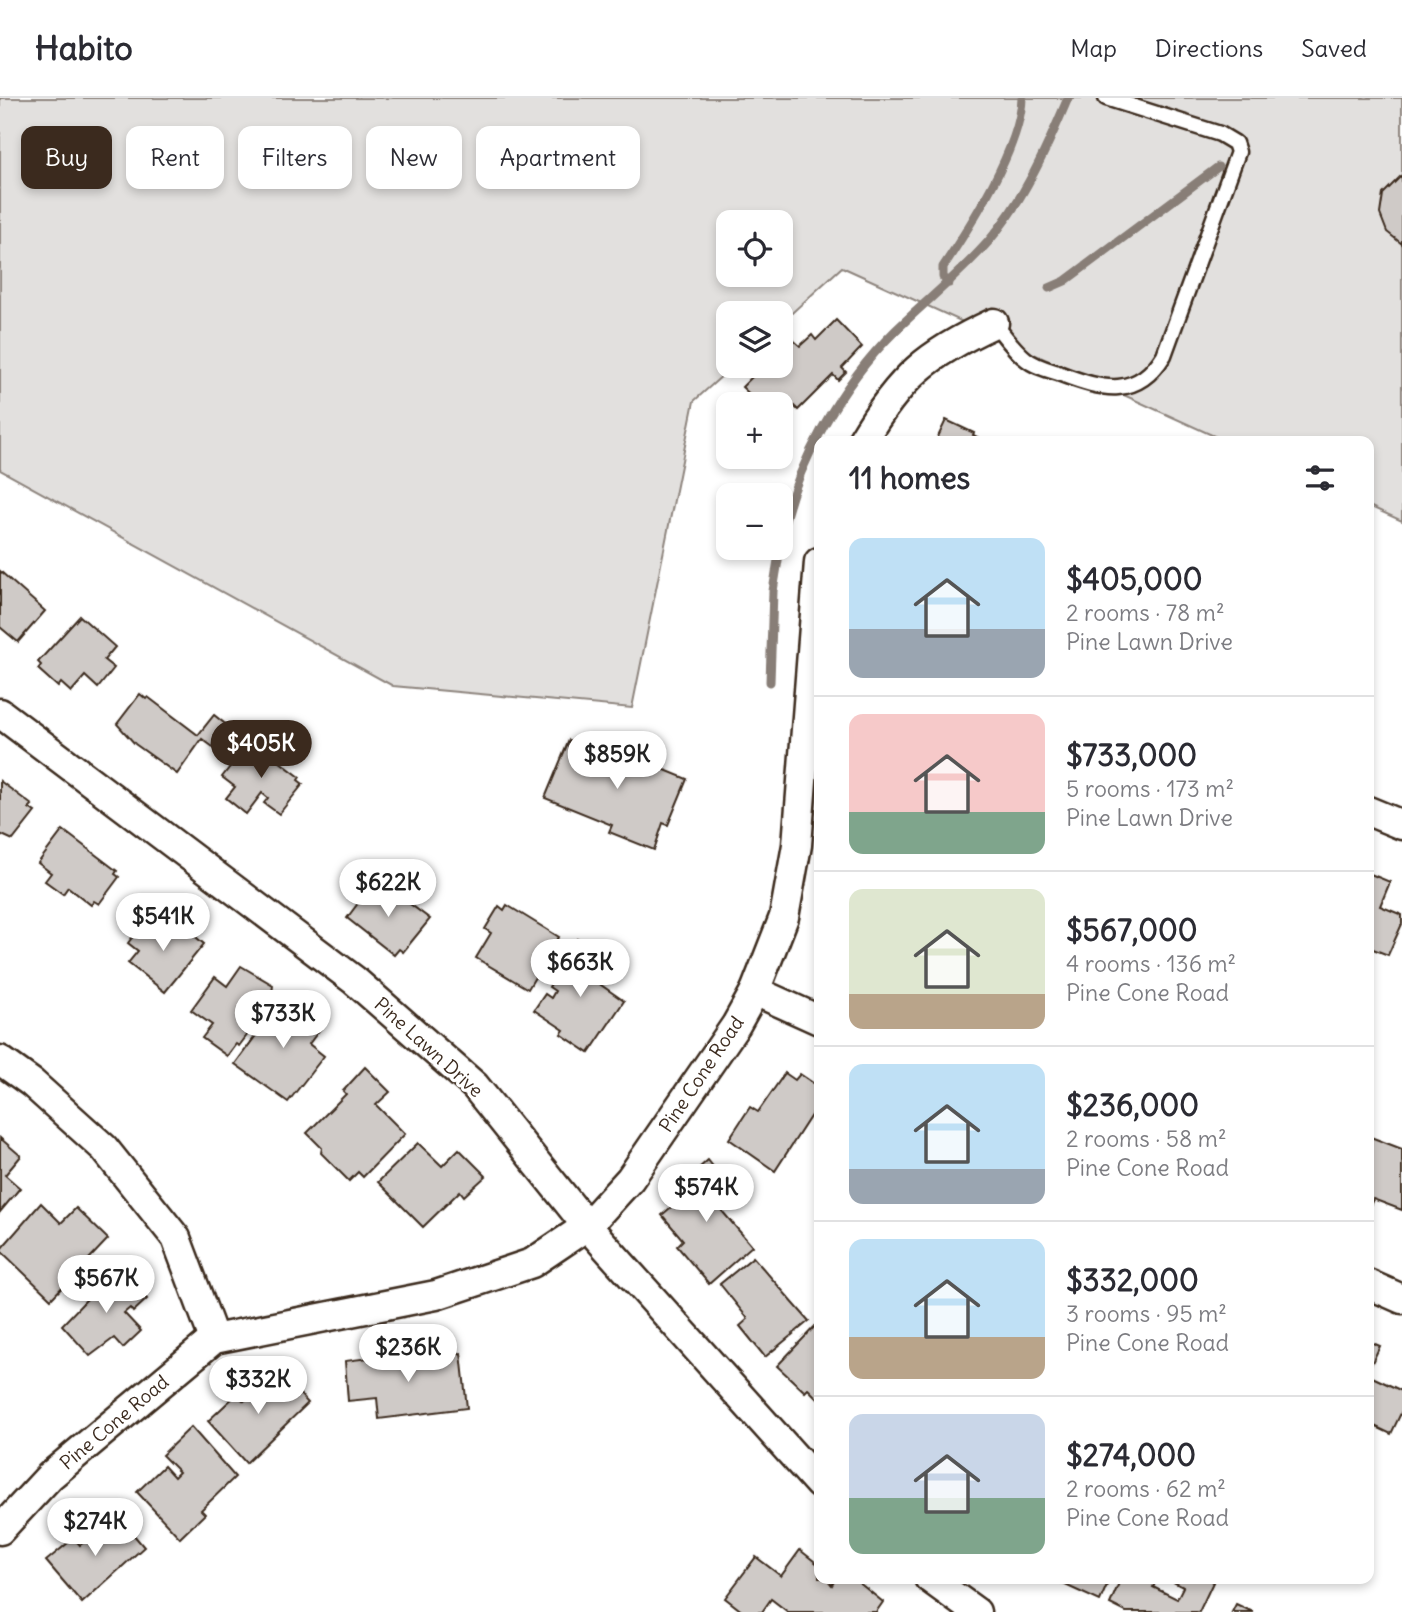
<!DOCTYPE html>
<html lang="en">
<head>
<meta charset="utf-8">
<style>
  :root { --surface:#fff; --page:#f2f2f3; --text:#2b2b33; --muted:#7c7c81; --line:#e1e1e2; --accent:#3b2a1e }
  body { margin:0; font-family:Delius,sans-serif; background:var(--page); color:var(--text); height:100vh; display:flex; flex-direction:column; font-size:26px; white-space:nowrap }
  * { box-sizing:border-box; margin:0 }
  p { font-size:23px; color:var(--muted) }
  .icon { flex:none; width:38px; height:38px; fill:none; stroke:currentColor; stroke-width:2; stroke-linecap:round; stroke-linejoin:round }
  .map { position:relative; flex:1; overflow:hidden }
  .details { position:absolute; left:814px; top:338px; width:560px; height:1148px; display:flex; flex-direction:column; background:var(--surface); border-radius:14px; box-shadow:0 4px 10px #0003 }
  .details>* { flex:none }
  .guide { position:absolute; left:21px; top:28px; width:665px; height:63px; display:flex; gap:14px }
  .fabs { position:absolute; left:716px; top:112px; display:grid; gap:14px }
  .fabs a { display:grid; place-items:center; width:77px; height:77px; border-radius:14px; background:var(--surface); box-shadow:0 4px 10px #0003; font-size:35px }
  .price { position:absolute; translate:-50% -60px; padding:0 16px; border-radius:24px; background:#fff; color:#222; font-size:23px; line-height:46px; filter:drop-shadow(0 2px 4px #0008) }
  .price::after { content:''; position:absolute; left:50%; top:42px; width:21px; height:16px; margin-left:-10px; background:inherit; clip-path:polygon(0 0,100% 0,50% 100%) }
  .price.current { background:var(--accent); color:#fff }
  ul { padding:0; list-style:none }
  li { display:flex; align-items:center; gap:21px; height:175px; padding:0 35px }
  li+li { border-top:2px solid var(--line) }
  li span { display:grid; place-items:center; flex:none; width:196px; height:140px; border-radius:14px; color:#555 }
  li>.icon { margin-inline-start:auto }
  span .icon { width:84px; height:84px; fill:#fffc; stroke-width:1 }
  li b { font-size:30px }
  h2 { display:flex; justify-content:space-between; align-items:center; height:84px; padding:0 35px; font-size:30px }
  .chip { padding:0 24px; border-radius:14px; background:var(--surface); box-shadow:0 4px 10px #0003; font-size:24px; line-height:63px }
  .chip.current { background:var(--accent); color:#fff }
  header { display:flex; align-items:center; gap:42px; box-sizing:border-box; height:98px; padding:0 35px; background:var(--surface); border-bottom:2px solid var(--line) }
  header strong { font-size:33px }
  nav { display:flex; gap:38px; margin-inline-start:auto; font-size:24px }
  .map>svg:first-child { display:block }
  .green { fill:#e2e0de; stroke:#8e857e; stroke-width:2; fill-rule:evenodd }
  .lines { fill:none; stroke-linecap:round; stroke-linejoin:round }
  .stream { stroke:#887e77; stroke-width:9 }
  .building { fill:#cfcac7; stroke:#3b2a1e; stroke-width:2 }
  .service-casing { stroke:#3b2a1e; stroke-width:19 }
  .minor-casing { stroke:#3b2a1e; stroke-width:33 }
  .service { stroke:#fff; stroke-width:14 }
  .minor { stroke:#fff; stroke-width:28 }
  .labels { text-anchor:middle; stroke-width:6; stroke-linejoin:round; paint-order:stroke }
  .street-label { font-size:19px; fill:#3b2a1e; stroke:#fff }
</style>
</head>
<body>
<header>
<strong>Habito</strong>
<nav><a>Map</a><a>Directions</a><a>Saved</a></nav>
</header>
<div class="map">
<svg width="1402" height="1514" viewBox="0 0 1402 1514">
  <rect width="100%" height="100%" fill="#fff"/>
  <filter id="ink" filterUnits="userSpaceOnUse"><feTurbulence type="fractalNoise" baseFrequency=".0143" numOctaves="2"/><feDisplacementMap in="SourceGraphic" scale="14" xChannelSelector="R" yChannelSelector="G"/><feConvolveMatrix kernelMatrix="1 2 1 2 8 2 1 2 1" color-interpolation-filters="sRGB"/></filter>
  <g filter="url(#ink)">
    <path class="green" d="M0,0H1402V423L1369,408L1368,343H1225L842,169L781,225L780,215H728V268H733L694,303L632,610L393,588L0,372ZM728,124H780V177H728Z"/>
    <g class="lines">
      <g class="stream">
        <path d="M949,185L943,179V169C970,128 1021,49 1022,0"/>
        <polyline points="1049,190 1065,183 1218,69"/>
        <path d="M780,444C794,368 841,286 896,232C927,202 960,176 988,144C1024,102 1047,50 1068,0"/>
        <polyline points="770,584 773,493 780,450"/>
      </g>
    </g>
    <g class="building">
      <polygon points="1401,78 1402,77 1402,146 1387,134 1380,116 1383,96"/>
      <polygon points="836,222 862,249 842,270 846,274 838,282 833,277 798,312 788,302 780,309 780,306 760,306 742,289 763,268 780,268 780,248 791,240 800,248 812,237 816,242"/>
      <polygon points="946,322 974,335 973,337 985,343 936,343"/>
      <polygon points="0,473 45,513 18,544 0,529"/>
      <polygon points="80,518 115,549 104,562 114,570 98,590 85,578 71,594 61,585 58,589 38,571 41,567 38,564"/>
      <polygon points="140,596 146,601 148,599 198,637 214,617 229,629 213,649 202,641 177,676 135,646 117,626"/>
      <polygon points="251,642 300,679 298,682 303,686 279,716 264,705 268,700 262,695 246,716 226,700 235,689 222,679"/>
      <polygon points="569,642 591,650 594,643 687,681 668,727 663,725 654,752 609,734 612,727 545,700"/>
      <polygon points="0,683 32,707 29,710 35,714 13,742 0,736"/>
      <polygon points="63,732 117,773 115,776 119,779 99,806 94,803 91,807 68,789 63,796 45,783 51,775 38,765"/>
      <polygon points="1368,775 1390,784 1380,808 1402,817 1402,826 1388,857 1368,849"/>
      <polygon points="374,784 388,795 390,791 430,821 403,854 399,851 394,857 347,820"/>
      <polygon points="507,807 559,839 528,891 476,860 491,835 485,831 499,808 504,812"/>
      <polygon points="177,823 204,846 165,894 128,865 138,853 128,845 144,824 163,840"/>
      <polygon points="577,841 604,860 591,880 624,903 589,955 561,936 564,932 534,912 545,896 551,900 555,893 549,889"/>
      <polygon points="241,868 273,887 272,896 276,899 239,948 236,946 227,958 202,940 212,927 191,912 215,879 227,888"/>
      <polygon points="285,898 323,927 309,946 324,958 288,1004 235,966"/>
      <polygon points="365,969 390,994 376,1007 405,1036 363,1079 358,1074 349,1083 321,1055 322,1050 307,1035 346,996 343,993"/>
      <polygon points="785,975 795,982 800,976 819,989 816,996 819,1005 775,1073 729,1041 750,1009 758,1014"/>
      <polygon points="1368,1038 1402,1051 1402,1112 1373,1101 1368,1112"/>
      <polygon points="0,1040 21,1058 5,1077 20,1090 0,1114"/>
      <polygon points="418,1045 442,1068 459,1051 486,1078 464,1098 460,1093 423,1129 378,1084"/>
      <polygon points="708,1062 732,1093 722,1102 727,1108 722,1113 752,1148 709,1186 677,1148 683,1142 662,1117 686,1096 679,1088"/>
      <polygon points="41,1105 61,1125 76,1110 108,1141 51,1201 0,1152"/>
      <polygon points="753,1159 809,1223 765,1259 740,1228 748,1221 720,1186"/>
      <polygon points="121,1173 147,1201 133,1214 130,1210 124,1215 141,1233 123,1250 114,1240 90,1258 62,1227 107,1180 115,1174 117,1176"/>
      <polygon points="819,1224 819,1302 808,1291 805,1294 777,1268"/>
      <polygon points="1368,1243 1380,1248 1368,1273"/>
      <polygon points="415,1254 416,1260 461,1255 467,1310 379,1321 377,1300 348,1303 345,1263"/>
      <polygon points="278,1272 308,1305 246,1365 208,1323 237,1296 244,1303"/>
      <polygon points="1368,1277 1402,1293 1402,1313 1391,1336 1368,1325"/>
      <polygon points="191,1329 235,1379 201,1412 205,1416 180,1440 137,1394 164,1368 174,1379 179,1374 162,1357"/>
      <polygon points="116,1416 144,1449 82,1505 46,1463 74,1440 80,1447"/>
      <polygon points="800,1452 819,1467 819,1480 826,1480 832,1487 836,1480 853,1480 883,1504 876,1514 788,1514 771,1501 762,1514 743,1514 725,1500 756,1459 781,1478"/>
      <polygon points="1066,1480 1110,1480 1100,1503 1063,1486"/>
      <polygon points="1121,1480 1158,1480 1153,1489 1177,1501 1183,1489 1166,1480 1215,1480 1199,1514 1126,1514 1110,1506"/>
      <polygon points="1236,1506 1253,1514 1232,1514"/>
    </g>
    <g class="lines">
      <g class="service-casing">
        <path id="service" d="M994,225C1004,237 1014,252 1026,261C1035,269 1050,272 1061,276C1103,292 1137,301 1164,257L1238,54L1235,45L1220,36L1106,0"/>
      </g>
      <g class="minor-casing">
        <g id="minor">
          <path d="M862,343C900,279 927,256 994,225"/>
          <polyline points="0,615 354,882 475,988 587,1128 819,1386"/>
          <polyline points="1368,713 1402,727"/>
          <polyline points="755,893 819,922"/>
          <polyline points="0,962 32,985 104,1050 176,1140 214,1241"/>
          <polyline points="1368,1186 1402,1201"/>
          <polyline points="0,1432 50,1378 214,1241 436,1197 532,1165 587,1128 630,1081 736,927 755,893 784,819 797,747 819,464"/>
          <polyline points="929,1480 976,1514"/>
        </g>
      </g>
      <use href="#service" class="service"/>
      <use href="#minor" class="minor"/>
    </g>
  </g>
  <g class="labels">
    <g class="street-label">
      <text transform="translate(429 949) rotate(42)" y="7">Pine Lawn Drive</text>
      <text transform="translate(701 976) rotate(-56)" y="7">Pine Cone Road</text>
      <text transform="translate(114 1324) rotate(-40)" y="7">Pine Cone Road</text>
    </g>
  </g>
</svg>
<div class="fabs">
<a><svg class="icon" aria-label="locate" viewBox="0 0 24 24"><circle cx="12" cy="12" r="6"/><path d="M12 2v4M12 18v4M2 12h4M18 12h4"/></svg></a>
<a><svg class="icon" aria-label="layers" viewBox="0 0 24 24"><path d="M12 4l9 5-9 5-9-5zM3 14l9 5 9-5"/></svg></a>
<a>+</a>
<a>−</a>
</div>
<b class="price current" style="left:261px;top:682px">$405K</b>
<b class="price" style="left:617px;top:693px">$859K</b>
<b class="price" style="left:388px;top:821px">$622K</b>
<b class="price" style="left:163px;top:855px">$541K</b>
<b class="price" style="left:580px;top:901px">$663K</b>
<b class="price" style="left:283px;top:952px">$733K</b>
<b class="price" style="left:706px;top:1126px">$574K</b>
<b class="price" style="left:106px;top:1217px">$567K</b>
<b class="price" style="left:408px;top:1286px">$236K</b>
<b class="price" style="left:258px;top:1318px">$332K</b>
<b class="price" style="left:95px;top:1460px">$274K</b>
<div class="guide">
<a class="chip current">Buy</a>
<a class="chip">Rent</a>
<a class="chip">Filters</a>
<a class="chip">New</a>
<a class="chip">Apartment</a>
</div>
<section class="details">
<h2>11 homes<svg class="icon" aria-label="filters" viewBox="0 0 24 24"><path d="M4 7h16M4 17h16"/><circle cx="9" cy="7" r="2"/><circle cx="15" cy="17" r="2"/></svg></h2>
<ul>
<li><span style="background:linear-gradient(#bfe0f5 65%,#9aa5b1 0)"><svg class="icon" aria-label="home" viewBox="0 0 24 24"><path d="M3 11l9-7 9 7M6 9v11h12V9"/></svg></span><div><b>$405,000</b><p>2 rooms · 78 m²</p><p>Pine Lawn Drive</p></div></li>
<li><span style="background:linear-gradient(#f6c9c9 70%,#7fa58c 0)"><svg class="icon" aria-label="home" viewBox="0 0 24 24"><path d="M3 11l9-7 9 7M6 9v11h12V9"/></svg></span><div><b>$733,000</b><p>5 rooms · 173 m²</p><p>Pine Lawn Drive</p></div></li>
<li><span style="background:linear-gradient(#dfe7d0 75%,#b9a48a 0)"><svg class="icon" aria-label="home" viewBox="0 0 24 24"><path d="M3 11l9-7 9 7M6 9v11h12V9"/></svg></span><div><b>$567,000</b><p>4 rooms · 136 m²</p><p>Pine Cone Road</p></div></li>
<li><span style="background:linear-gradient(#bfe0f5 75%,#9aa5b1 0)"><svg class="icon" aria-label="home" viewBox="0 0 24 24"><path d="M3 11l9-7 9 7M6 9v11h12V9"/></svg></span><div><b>$236,000</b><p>2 rooms · 58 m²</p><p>Pine Cone Road</p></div></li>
<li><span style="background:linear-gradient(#bfe0f5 70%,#b9a48a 0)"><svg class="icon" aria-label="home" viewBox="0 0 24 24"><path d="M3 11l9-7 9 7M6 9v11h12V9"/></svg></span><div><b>$332,000</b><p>3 rooms · 95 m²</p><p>Pine Cone Road</p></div></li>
<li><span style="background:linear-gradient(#c9d6e8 60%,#7fa58c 0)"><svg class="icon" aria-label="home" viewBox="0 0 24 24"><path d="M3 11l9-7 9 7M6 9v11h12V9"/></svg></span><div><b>$274,000</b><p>2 rooms · 62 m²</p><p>Pine Cone Road</p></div></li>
</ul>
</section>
</div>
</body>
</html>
